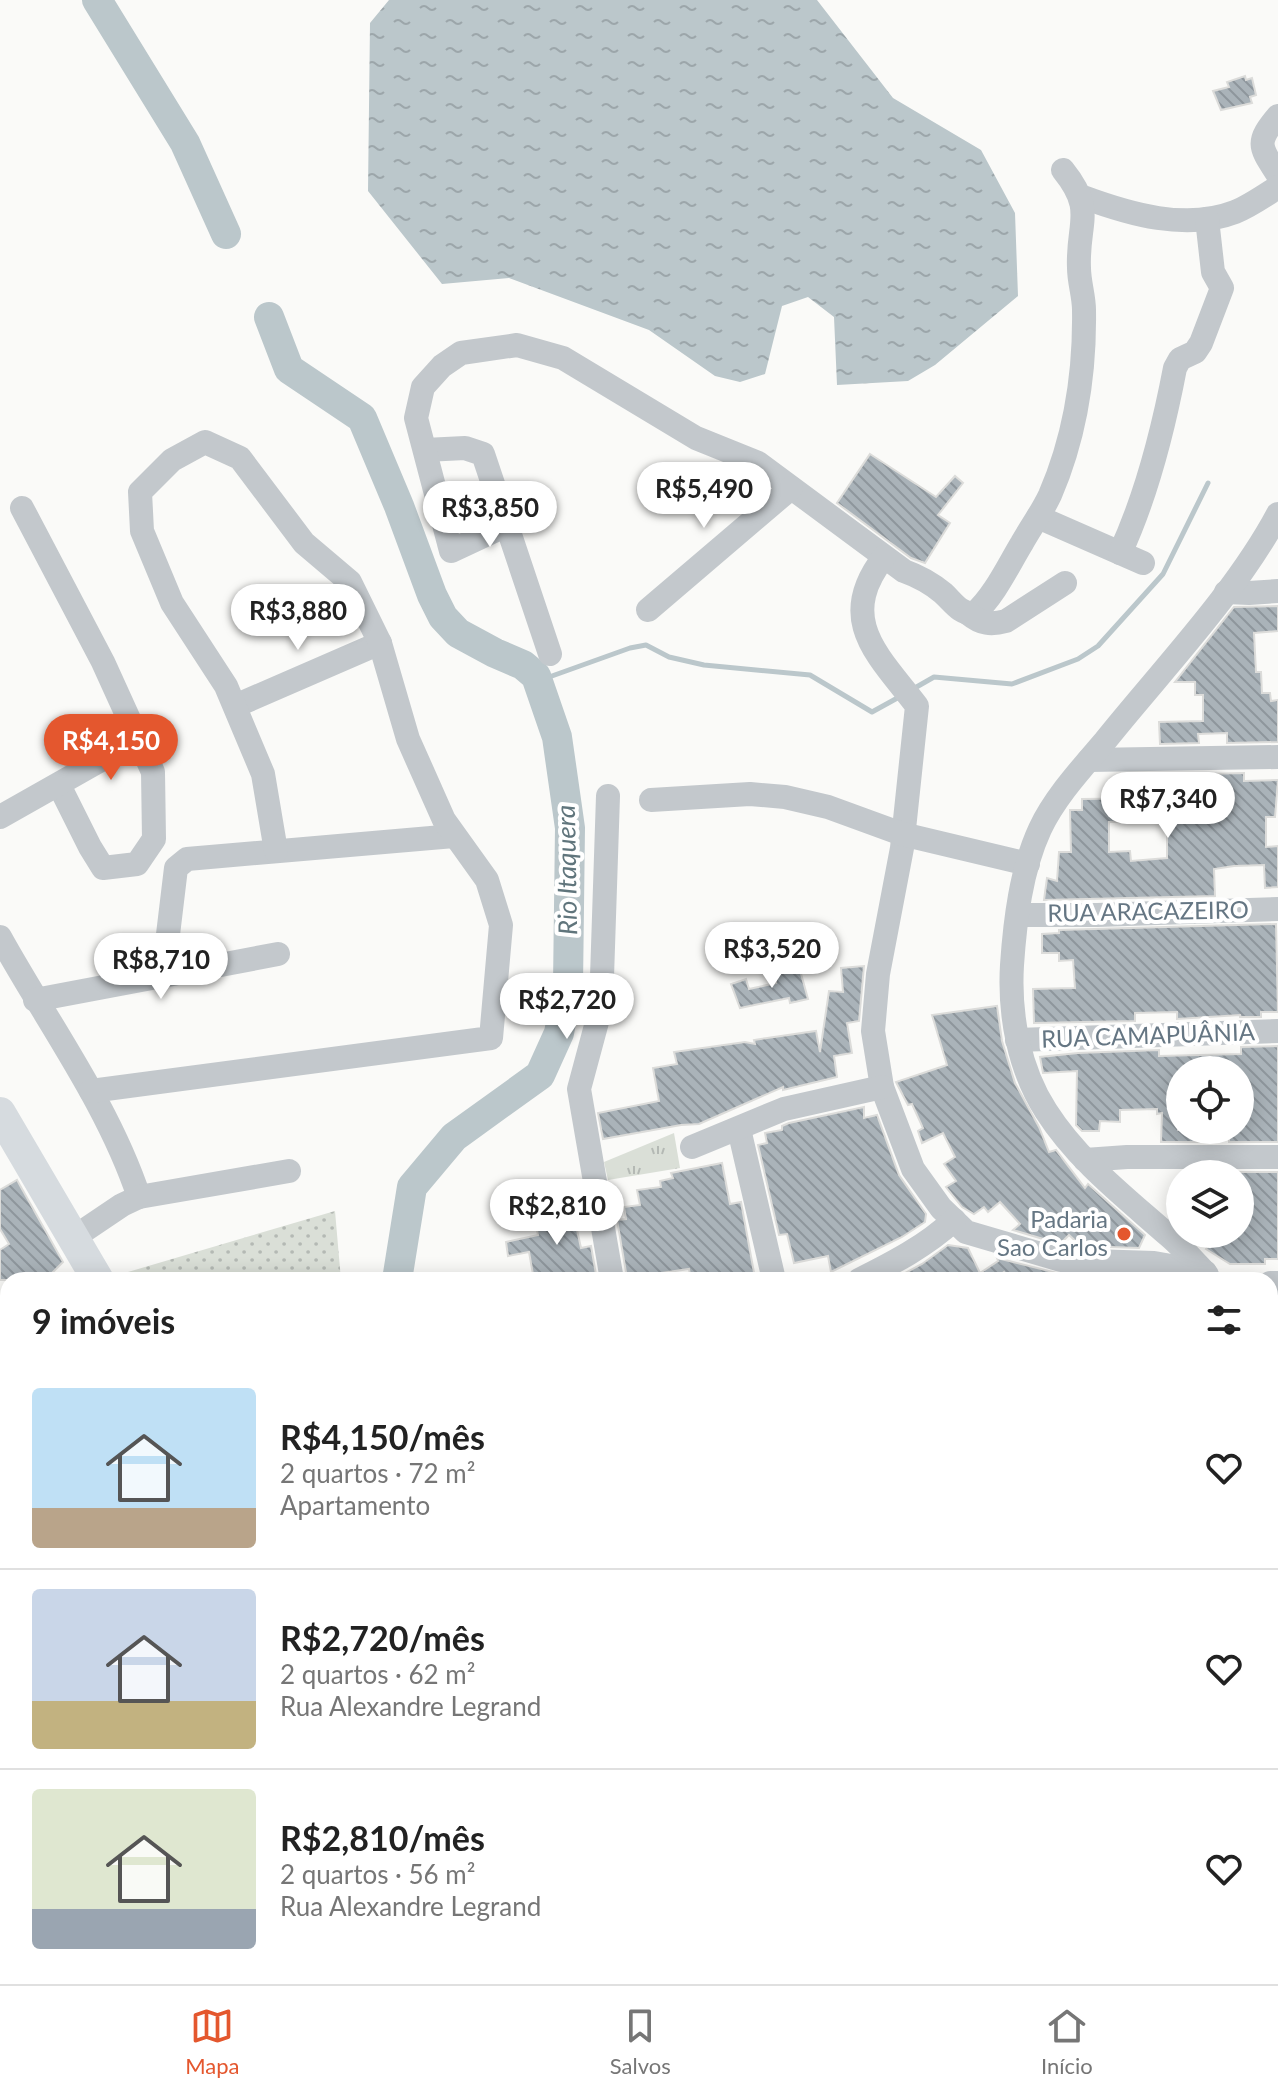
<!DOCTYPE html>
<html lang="pt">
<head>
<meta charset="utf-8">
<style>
  :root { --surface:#fff; --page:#f6f6f6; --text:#222; --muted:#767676; --line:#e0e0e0; --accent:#e4572e }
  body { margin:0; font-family:Lato,sans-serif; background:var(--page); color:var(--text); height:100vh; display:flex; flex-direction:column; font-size:30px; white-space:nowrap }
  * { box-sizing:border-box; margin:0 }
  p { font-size:26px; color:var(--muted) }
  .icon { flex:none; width:44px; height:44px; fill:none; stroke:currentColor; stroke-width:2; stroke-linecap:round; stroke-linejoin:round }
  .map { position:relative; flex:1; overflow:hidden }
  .drawer { position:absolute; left:0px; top:1272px; width:1278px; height:712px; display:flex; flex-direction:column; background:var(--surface); border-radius:24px 24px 0 0; box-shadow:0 4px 20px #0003 }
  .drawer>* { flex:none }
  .tools { position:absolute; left:1166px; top:1056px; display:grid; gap:16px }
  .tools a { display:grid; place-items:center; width:88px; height:88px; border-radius:50%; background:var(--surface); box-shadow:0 4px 20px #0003; font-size:40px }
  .price { position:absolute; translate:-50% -68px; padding:0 18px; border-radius:28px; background:#fff; color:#222; font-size:26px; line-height:52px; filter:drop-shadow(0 2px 4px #0008) }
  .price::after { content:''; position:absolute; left:50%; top:48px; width:24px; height:18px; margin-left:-12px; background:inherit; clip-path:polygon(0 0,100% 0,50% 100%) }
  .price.active { background:var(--accent); color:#fff }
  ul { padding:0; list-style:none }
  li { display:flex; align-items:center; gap:24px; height:200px; padding:0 32px }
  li+li { border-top:2px solid var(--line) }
  li span { display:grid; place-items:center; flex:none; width:224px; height:160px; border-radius:8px; color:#555 }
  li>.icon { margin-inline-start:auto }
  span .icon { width:96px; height:96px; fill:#fffc; stroke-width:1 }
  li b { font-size:34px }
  h2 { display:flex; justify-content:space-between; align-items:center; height:96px; padding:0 32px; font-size:34px }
  .tabs { display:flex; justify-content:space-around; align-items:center; height:112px; border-top:2px solid var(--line); background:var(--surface); font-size:22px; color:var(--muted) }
  .tabs a { display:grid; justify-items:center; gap:4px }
  .tabs .active { color:var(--accent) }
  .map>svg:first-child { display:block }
  .grass { fill:url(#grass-dots) }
  .park { fill:url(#park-tufts) }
  .pitch { fill:#dadfd7 }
  .water { fill:url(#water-ripples) }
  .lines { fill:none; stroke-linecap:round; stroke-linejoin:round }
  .stream { stroke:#bbc7cb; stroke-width:5 }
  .river { stroke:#bbc7cb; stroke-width:30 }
  .building { fill:url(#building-back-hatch); stroke:#dcdcda; stroke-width:2; fill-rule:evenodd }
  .minor { stroke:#c3c8cc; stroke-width:24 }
  .major { stroke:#d6dbdf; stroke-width:32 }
  .poi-dot { fill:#e4572e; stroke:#fff; stroke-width:3 }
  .labels { text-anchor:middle; stroke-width:8; stroke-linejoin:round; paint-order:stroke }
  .street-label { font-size:24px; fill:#657683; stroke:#fff }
  .poi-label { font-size:24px; fill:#657683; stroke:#fff; text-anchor:end }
  .water-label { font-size:26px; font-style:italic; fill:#60757c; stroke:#fff }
</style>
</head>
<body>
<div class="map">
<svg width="1278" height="1984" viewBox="0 0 1278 1984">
  <defs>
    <pattern id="grass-dots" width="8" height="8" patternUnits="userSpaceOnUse" patternTransform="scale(2)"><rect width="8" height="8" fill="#dadfd7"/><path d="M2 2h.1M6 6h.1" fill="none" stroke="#b4b9b4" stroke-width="1.8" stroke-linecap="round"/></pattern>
    <pattern id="park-tufts" width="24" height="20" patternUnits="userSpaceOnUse" patternTransform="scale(2)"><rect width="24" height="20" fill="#dadfd7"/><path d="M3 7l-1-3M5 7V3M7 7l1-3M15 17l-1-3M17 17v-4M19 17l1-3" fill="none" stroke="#b4b9b4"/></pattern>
    <pattern id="water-ripples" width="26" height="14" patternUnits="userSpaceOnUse" patternTransform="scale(2)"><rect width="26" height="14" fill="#bbc7cb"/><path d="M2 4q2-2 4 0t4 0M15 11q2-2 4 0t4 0" fill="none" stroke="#9ca6aa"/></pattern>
    <pattern id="building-back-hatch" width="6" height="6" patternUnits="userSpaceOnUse" patternTransform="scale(2)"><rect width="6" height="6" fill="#aab3b9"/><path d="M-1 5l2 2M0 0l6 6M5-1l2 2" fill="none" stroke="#8e969c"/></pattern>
  </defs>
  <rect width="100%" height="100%" fill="#fafaf8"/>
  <polygon class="grass" points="335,1211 341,1280 129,1280 128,1272"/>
  <polygon class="park" points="674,1133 680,1168 608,1180 604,1162"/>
  <polygon class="pitch" points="595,1976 773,1976 776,1984 598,1984"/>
  <polygon class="water" points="389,0 817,0 893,98 981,150 1015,213 1018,296 935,365 908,381 837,385 834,317 808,297 782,306 765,374 740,382 715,376 649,330 509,278 442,284 368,191 370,23"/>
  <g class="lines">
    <g class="stream">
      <polyline points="538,681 630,648 646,645 669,657 704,665 810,675 872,712 901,696"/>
      <polyline points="913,689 934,677 1012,684 1078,659 1098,646 1163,574 1208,483"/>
    </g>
    <g class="river">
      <polyline points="97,0 185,143 226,234"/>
      <polyline points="269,317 289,369 362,418 399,506 432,595 443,617 458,633 495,653 523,665 536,676 557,737 570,828 568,985 559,1033 540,1075 454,1137 412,1187 397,1280"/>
      <polyline points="508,1976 511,1984"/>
    </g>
  </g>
  <g class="building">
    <polygon points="1245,76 1246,80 1252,78 1256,95 1250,97 1252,103 1221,110 1213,91 1229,87 1227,82"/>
    <polygon points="870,454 936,497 955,476 963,483 938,515 950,523 925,563 911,558 837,503"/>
    <polygon points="1278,606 1278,631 1254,633 1256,672 1261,672 1262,693 1270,693 1271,701 1278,700 1278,742 1227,743 1227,733 1198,734 1199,743 1160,744 1159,722 1203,721 1203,695 1195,695 1195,682 1175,682 1234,607"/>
    <path d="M1244,773V781L1278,780L1275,817H1266V847L1278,846V887L1265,888L1264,865L1234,866L1214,869L1215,896L1044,900L1047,878L1057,881L1059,852H1071L1070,810H1082V799L1153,798L1166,800V775ZM1156,821L1167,822V858L1131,861L1130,851L1109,852V822Z"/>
    <polygon points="1276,924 1278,1012 1261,1012 1261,1017 1240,1017 1240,1015 1177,1019 1177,1012 1135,1013 1135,1021 1034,1023 1033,989 1075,988 1073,960 1059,961 1059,953 1042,953 1042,934 1059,933 1059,930"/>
    <polygon points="747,933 755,953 743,958 740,950 722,957 718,945"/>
    <polygon points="864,966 859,1021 847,1023 852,1053 834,1056 837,1077 783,1090 783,1087 699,1124 681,1125 603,1139 598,1113 659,1101 653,1068 677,1064 674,1052 745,1042 755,1044 754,1040 816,1031 820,1052 829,991 843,992 841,968"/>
    <polygon points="800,970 808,999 790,1003 789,998 740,1008 731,984 746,979 749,989 776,983 774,974"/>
    <polygon points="997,1006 1002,1041 1015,1083 1039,1127 1049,1152 1056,1150 1085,1188 1088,1184 1145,1235 1139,1248 1081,1246 1069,1235 1060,1244 1013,1230 1020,1224 1000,1202 988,1212 984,1207 974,1214 962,1207 946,1187 956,1181 944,1164 955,1157 943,1133 922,1143 918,1131 923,1128 912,1104 908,1105 896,1082 947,1065 932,1015"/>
    <polygon points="1278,1046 1278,1142 1229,1142 1229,1130 1240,1130 1240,1070 1180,1070 1178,1130 1200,1130 1200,1142 1161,1142 1162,1113 1157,1114 1157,1109 1120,1110 1120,1122 1100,1121 1099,1131 1082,1131 1076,1125 1077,1071 1043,1073 1040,1057 1078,1053 1159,1050 1159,1056 1241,1054 1241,1047"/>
    <polygon points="864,1107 864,1118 877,1115 899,1175 926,1214 925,1222 902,1237 831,1272 828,1256 794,1263 787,1234 779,1235 758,1145 767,1143 765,1133 782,1130 782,1126 789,1123"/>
    <polygon points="722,1163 730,1204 741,1202 755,1278 691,1280 689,1269 627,1278 617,1220 626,1219 624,1207 640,1205 637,1190 661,1187 660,1181 673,1178 671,1173"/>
    <polygon points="1230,1172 1278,1172 1278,1259 1265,1259 1265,1264 1230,1264 1206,1249 1217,1234 1240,1234 1240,1174"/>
    <polygon points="17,1180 63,1262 52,1273 56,1280 0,1280 0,1250 9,1244 0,1229 0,1190"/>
    <polygon points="570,1198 581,1248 591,1246 597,1280 534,1280 529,1252 508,1256 506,1242 538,1235 535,1221 546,1219 543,1204"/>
    <polygon points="948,1245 968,1248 980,1273 998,1261 997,1258 1069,1276 1068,1280 1008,1280 1004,1272 993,1280 892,1280 922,1264"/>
  </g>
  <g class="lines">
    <g class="minor">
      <path d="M1278,116C1255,143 1260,147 1278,175"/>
      <path d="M1083,197C1129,214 1186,231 1235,212C1250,206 1264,196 1278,187"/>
      <polyline points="425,450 465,448 483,454 550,654"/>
      <polyline points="22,508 103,662 153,772 154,839 137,864 103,868 90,847 59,785"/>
      <polyline points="1038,517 1143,563"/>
      <path d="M507,525L451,551L416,418L423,387L442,366L461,353L517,345L563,358L696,438L758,463L904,571C918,576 931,583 943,593C954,603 959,613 974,614C995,595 1008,566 1022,543C1031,527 1042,512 1050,495C1075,437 1085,373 1084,310C1084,296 1079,282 1079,268C1077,222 1096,211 1063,170"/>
      <path d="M1120,553C1147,495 1163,431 1175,368L1180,359L1195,352L1201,343L1222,288L1213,272L1207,219"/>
      <path d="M884,557C835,620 879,656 917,706L902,848L878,974L873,1031L882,1087L913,1169L941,1208L966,1232L1061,1260L1154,1263L1205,1272"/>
      <polyline points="1226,592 1249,593 1278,591"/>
      <polyline points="648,610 791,488"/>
      <path d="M969,614C981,624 991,625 1006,621L1065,583"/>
      <polyline points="235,706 380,643"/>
      <polyline points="1089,760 1278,757"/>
      <polyline points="608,796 601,1007 579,1089 612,1280"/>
      <polyline points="651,800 750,794 785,797 828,807 902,834 1028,864"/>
      <polyline points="0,817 138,739"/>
      <polyline points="1018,915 1097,915 1278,909"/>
      <path d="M0,937C47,1022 108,1104 139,1197"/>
      <polyline points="163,976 176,868 187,859 454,836"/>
      <polyline points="35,1000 278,954"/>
      <polyline points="1017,1040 1278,1031"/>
      <polyline points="91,1091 491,1038 501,925 487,880 444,820 408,739 380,643 350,582 304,543 240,458 205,442 172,460 140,492 142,531 172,603 226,686 263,774 276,851"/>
      <polyline points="739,1129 774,1280"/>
      <polyline points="692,1147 784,1109 882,1087"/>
      <polyline points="1085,1160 1127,1157 1278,1157"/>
      <polyline points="73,1238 122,1205 139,1197 289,1171"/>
      <path d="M1207,1275C1195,1262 1183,1248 1169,1236C1125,1197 1078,1161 1046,1111C1019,1069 1009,1015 1012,965C1015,921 1021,870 1040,829C1055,797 1082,768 1105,741C1161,671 1236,593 1278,514"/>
      <path d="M859,1280C893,1263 926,1246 954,1220"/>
      <polyline points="1270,1283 1278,1283"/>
      <polyline points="1270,1433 1278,1431"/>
      <polyline points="0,1442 8,1438"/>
      <polyline points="1270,1504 1278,1525"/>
      <polyline points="0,1712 8,1727"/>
      <polyline points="0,1762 8,1757"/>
      <polyline points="145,1976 150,1984"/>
      <polyline points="789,1976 792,1984"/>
      <polyline points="185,1984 200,1976"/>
    </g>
    <g class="major">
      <polyline points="0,1113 98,1280"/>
      <polyline points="1270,1642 1278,1640"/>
      <polyline points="283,1976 286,1984"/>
      <polyline points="999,1984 1000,1976"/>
    </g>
  </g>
  <circle class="poi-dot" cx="1124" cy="1234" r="8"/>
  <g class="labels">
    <g class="street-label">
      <text transform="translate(1148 912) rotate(-1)" y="8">RUA ARACAZEIRO</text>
      <text transform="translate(1148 1036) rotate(-2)" y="8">RUA CAMAPUÂNIA</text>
    </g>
    <g class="poi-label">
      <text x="1108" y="1228">Padaria<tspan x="1108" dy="28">Sao Carlos</tspan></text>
    </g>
    <g class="water-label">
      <text transform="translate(567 870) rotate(-91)" y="9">Rio Itaquera</text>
    </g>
  </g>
</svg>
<div class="tools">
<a><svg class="icon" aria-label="locate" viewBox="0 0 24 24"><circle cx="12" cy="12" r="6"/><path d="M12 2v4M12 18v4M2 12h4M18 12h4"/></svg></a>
<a><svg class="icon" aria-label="layers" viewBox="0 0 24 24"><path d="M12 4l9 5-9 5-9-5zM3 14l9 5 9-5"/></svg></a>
</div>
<b class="price" style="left:704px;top:530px">R$5,490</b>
<b class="price" style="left:490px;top:549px">R$3,850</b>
<b class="price" style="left:298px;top:652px">R$3,880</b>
<b class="price active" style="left:111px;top:782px">R$4,150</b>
<b class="price" style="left:1168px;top:840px">R$7,340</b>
<b class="price" style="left:772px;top:990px">R$3,520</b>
<b class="price" style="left:161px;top:1001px">R$8,710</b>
<b class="price" style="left:567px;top:1041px">R$2,720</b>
<b class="price" style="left:557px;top:1247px">R$2,810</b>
<section class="drawer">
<h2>9 imóveis<svg class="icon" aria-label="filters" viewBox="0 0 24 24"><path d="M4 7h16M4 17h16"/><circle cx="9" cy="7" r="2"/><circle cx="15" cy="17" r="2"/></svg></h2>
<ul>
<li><span style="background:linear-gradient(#bfe0f5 75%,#b9a48a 0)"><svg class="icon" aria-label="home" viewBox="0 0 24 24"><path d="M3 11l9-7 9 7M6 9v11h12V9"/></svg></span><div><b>R$4,150/mês</b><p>2 quartos · 72 m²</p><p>Apartamento</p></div><svg class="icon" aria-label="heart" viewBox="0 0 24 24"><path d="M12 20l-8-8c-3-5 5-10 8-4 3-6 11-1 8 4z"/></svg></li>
<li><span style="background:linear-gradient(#c9d6e8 70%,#c2b280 0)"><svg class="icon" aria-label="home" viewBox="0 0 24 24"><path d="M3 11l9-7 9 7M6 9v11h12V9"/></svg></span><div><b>R$2,720/mês</b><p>2 quartos · 62 m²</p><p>Rua Alexandre Legrand</p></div><svg class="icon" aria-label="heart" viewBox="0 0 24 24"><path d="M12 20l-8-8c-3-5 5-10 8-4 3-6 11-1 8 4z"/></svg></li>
<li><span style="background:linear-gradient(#dfe7d0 75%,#9aa5b1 0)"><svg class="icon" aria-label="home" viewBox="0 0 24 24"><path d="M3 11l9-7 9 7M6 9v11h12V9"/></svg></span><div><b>R$2,810/mês</b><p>2 quartos · 56 m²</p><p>Rua Alexandre Legrand</p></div><svg class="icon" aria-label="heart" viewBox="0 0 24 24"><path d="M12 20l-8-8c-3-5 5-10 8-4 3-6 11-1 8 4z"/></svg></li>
</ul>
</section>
</div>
<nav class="tabs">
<a class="active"><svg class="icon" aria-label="map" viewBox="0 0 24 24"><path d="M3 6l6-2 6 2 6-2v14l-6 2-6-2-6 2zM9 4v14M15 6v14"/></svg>Mapa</a>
<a><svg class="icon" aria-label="saved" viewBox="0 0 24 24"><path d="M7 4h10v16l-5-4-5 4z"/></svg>Salvos</a>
<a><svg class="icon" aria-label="home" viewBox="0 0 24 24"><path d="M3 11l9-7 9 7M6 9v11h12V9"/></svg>Início</a>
</nav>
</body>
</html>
